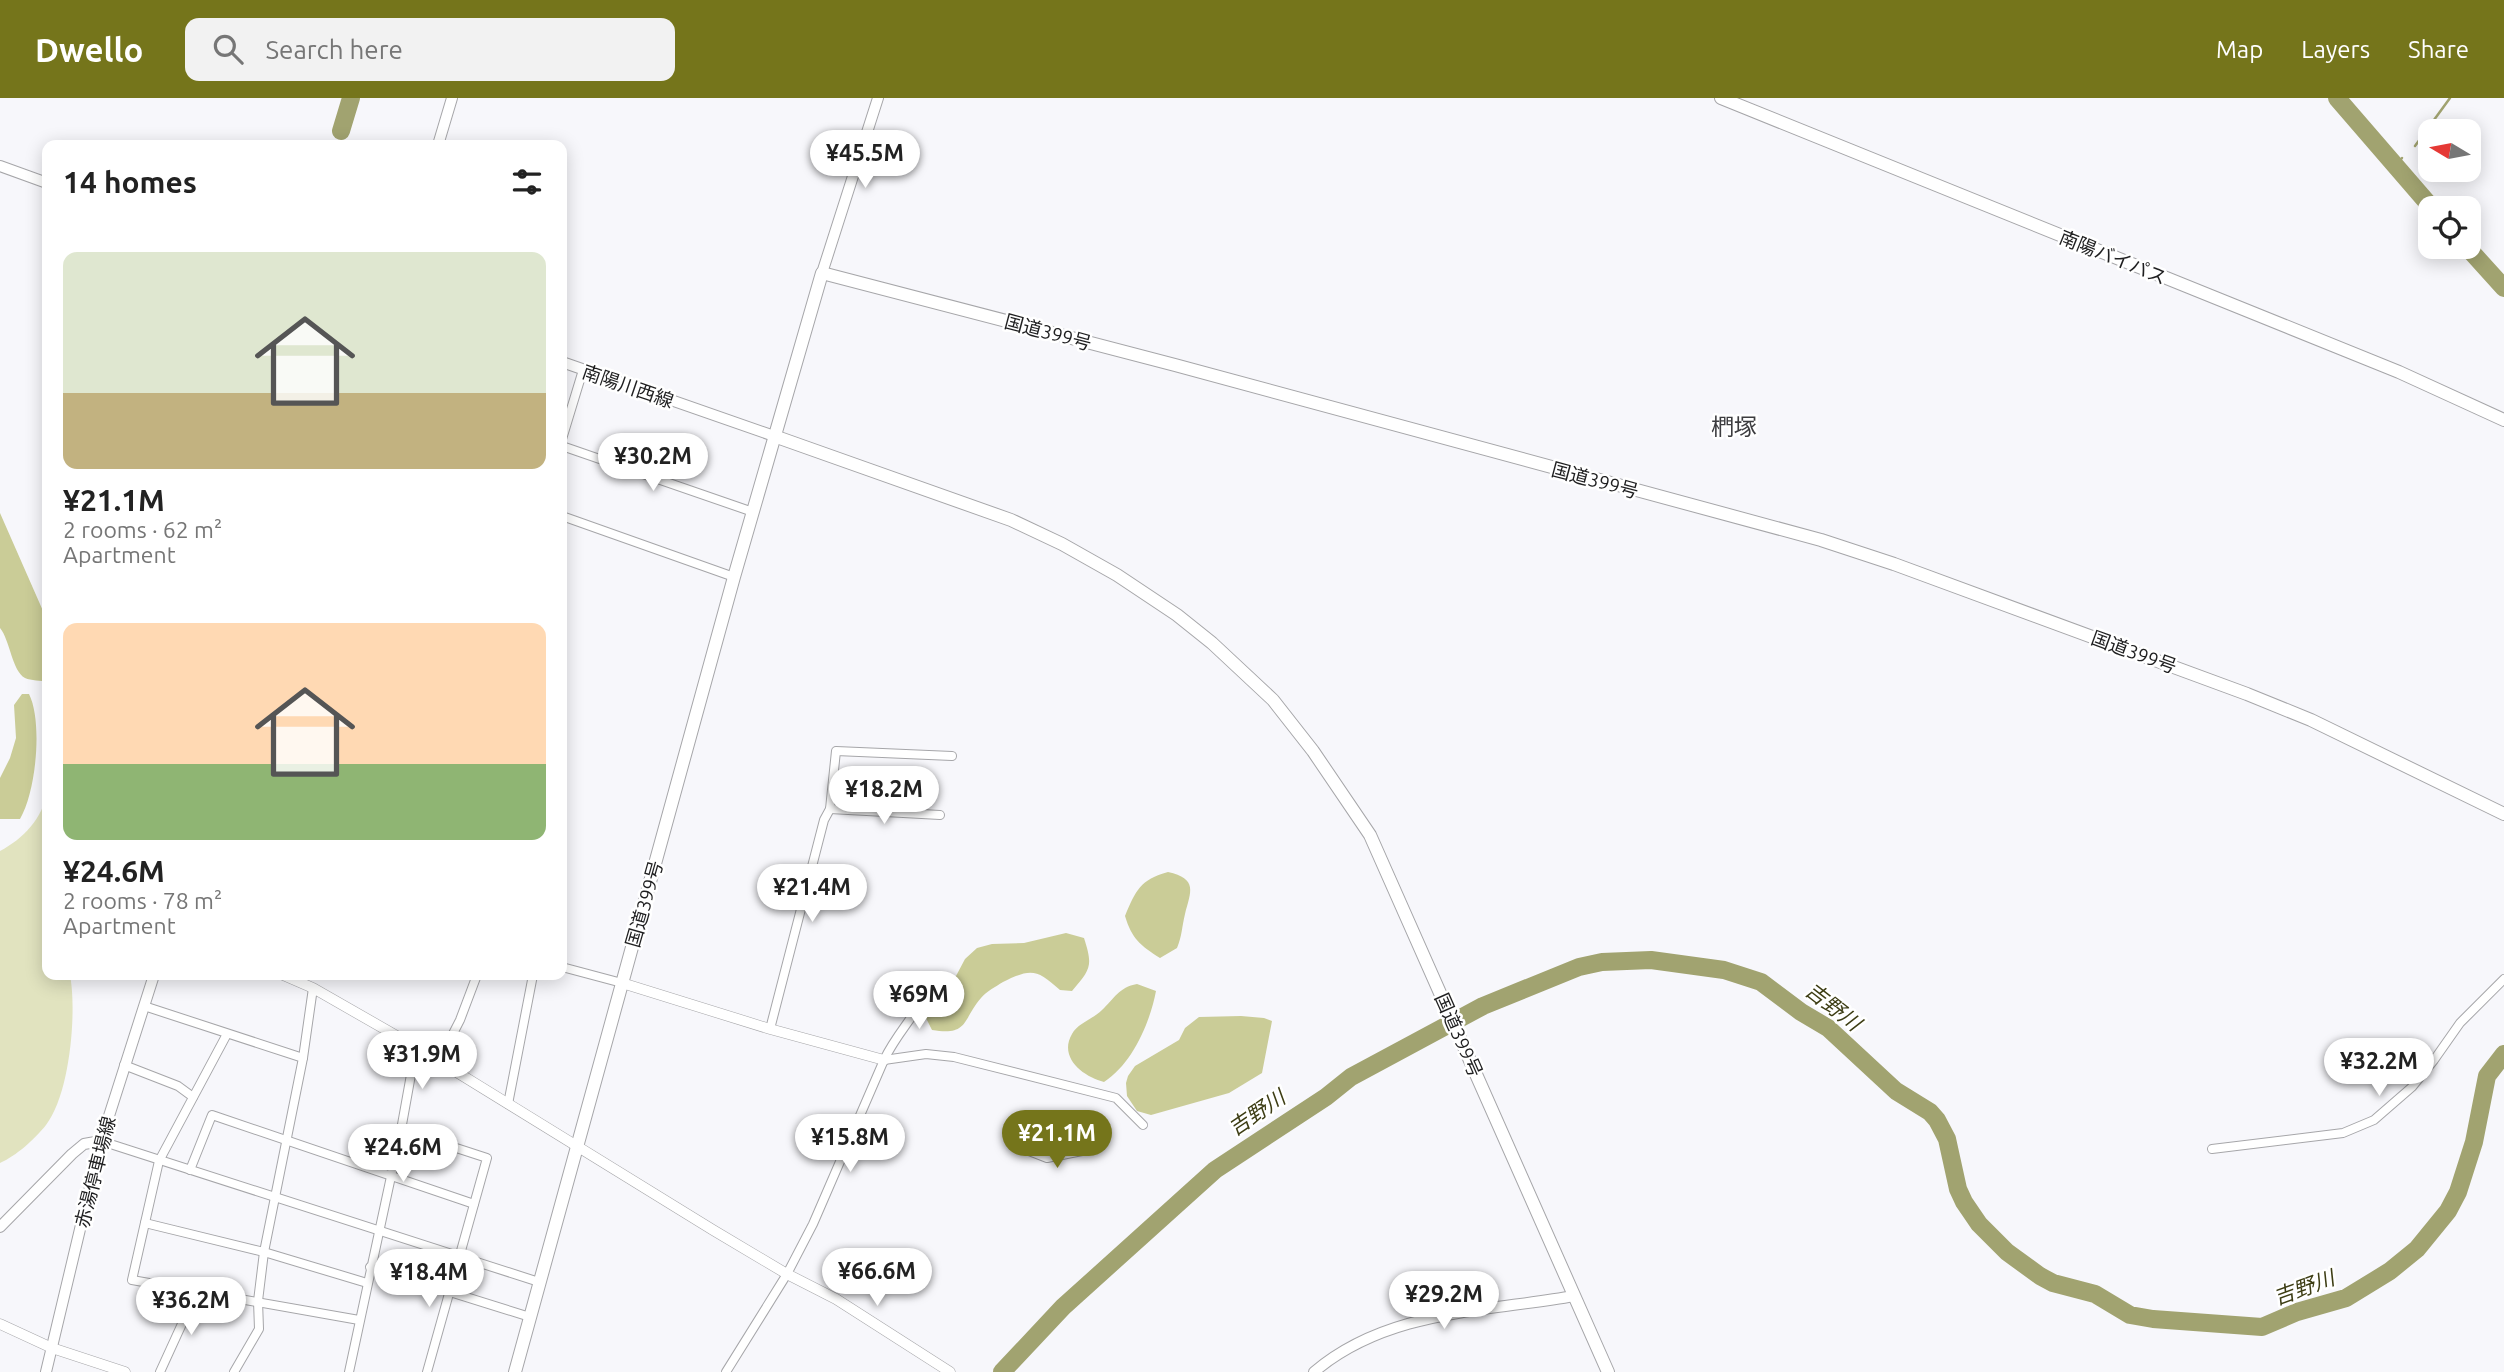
<!DOCTYPE html>
<html lang="en">
<head>
<meta charset="utf-8">
<style>
  :root { --surface:#fff; --page:#f2f2f2; --text:#222; --muted:#767676; --accent:#75751b }
  body { margin:0; font-family:Ubuntu,"Noto Sans JP",sans-serif; background:var(--page); color:var(--text); height:100vh; display:flex; flex-direction:column; font-size:26px; white-space:nowrap }
  * { box-sizing:border-box; margin:0 }
  p { font-size:23px; color:var(--muted) }
  .icon { flex:none; width:38px; height:38px; fill:none; stroke:currentColor; stroke-width:2; stroke-linecap:round; stroke-linejoin:round }
  .map { position:relative; flex:1; overflow:hidden }
  .sheet { position:absolute; left:42px; top:42px; width:525px; height:840px; display:flex; flex-direction:column; background:var(--surface); border-radius:14px; box-shadow:0 4px 18px #0003 }
  .sheet>* { flex:none }
  .needle { width:46px; rotate:280deg }
  .fabs { position:absolute; left:2418px; top:21px; display:grid; gap:14px }
  .fabs a { display:grid; place-items:center; width:63px; height:63px; border-radius:14px; background:var(--surface); box-shadow:0 4px 18px #0003; font-size:35px }
  .price { position:absolute; translate:-50% -60px; padding:0 16px; border-radius:24px; background:#fff; color:#222; font-size:23px; line-height:46px; filter:drop-shadow(0 2px 4px #0008) }
  .price::after { content:''; position:absolute; left:50%; top:42px; width:21px; height:16px; margin-left:-10px; background:inherit; clip-path:polygon(0 0,100% 0,50% 100%) }
  .price.current { background:var(--accent); color:#fff }
  ul { padding:0; list-style:none }
  li { display:grid; align-content:center; gap:14px; height:371px; padding:0 21px }
  li span { display:grid; place-items:center; height:217px; border-radius:14px; color:#555 }
  li>.icon { margin-inline-start:auto }
  span .icon { width:126px; height:126px; fill:#fffc; stroke-width:1 }
  li b { font-size:30px }
  h2 { display:flex; justify-content:space-between; align-items:center; height:84px; padding:0 21px; font-size:30px }
  header { display:flex; align-items:center; gap:42px; box-sizing:border-box; height:98px; padding:0 35px; background:var(--accent); color:#fff }
  header strong { font-size:33px }
  nav { display:flex; gap:38px; margin-inline-start:auto; font-size:24px }
  .search { width:490px; height:63px; background:var(--page); display:flex; align-items:center; gap:18px; box-sizing:border-box; padding:0 24px; border-radius:14px; color:var(--muted); font-size:26px }
  .map>svg:first-child { display:block }
  .green { fill:#e1e3bf }
  .forest { fill:#cacc97 }
  .lines { fill:none; stroke-linecap:round; stroke-linejoin:round }
  .stream { stroke:#a1a370; stroke-width:2.5 }
  .river { stroke:#a1a370; stroke-width:18 }
  .minor-casing { stroke:#a6a6a9; stroke-width:10 }
  .tertiary-casing { stroke:#a6a6a9; stroke-width:11 }
  .secondary-casing { stroke:#a6a6a9; stroke-width:12 }
  .trunk-casing { stroke:#a6a6a9; stroke-width:14 }
  .minor { stroke:#fff; stroke-width:8 }
  .tertiary { stroke:#fff; stroke-width:10 }
  .secondary { stroke:#fff; stroke-width:10 }
  .trunk { stroke:#fff; stroke-width:12 }
  .labels { text-anchor:middle; stroke-width:5; stroke-linejoin:round; paint-order:stroke }
  .street-label { font-size:19px; fill:#1f1f20; stroke:#fff }
  .water-label { font-size:21px; font-style:italic; fill:#3d3d14; stroke:#fff }
  .quarter-label { font-size:23px; fill:#3c3c3f; stroke:#fff }
</style>
</head>
<body>
<header>
<strong>Dwello</strong>
<div class="search"><svg class="icon" aria-label="search" viewBox="0 0 24 24"><circle cx="10" cy="10" r="6"/><path d="M15 15l6 6"/></svg>Search here</div>
<nav><a>Map</a><a>Layers</a><a>Share</a></nav>
</header>
<div class="map">
<svg width="2504" height="1274" viewBox="0 0 2504 1274">
  <rect width="100%" height="100%" fill="#f7f7fb"/>
  <path class="green" d="M47,694V877H70C77,914 70,996 46,1027C35,1041 16,1058 0,1065V753C23,741 43,720 47,694Z"/>
  <g class="forest">
    <path d="M0,415L47,522V584C41,582 31,583 25,580C12,573 10,542 0,530Z"/>
    <path d="M22,596H29C43,624 36,694 20,721H0V680L10,660L16,640L14,607Z"/>
    <path d="M1168,774C1198,781 1191,793 1185,816C1182,828 1182,838 1177,850L1160,860C1140,847 1132,841 1125,818C1136,792 1140,782 1168,774Z"/>
    <path d="M1066,835L1084,840C1093,868 1091,871 1072,893L1060,892C1037,871 1031,870 1003,884C995,889 987,893 981,900C962,922 969,938 932,932L926,920L936,905L947,895L965,861L977,850L992,846L1024,845Z"/>
    <path d="M1137,886L1156,893C1150,925 1132,966 1104,984C1084,979 1058,960 1072,936C1078,925 1093,921 1102,912C1114,901 1119,889 1137,886Z"/>
    <polygon points="1241,918 1264,920 1272,923 1262,975 1229,995 1151,1017 1137,1013 1127,998 1126,985 1128,978 1135,968 1179,942 1185,930 1199,919"/>
  </g>
  <g class="lines">
    <g class="stream">
      <polyline points="2415,48 2450,0"/>
      <polyline points="2395,68 2402,60"/>
    </g>
    <g class="river">
      <polyline points="2337,0 2432,110"/>
      <polyline points="341,33 351,0"/>
      <polyline points="2467,149 2504,190"/>
      <polyline points="1002,1274 1063,1209 1215,1072 1326,999 1351,979 1483,908 1579,869 1602,864 1651,862 1724,872 1761,884 1801,914 1828,930 1896,993 1930,1014 1937,1022 1947,1041 1958,1091 1964,1104 1979,1126 2007,1154 2040,1178 2053,1185 2095,1196 2130,1217 2153,1221 2262,1229 2297,1214 2346,1200 2390,1173 2417,1151 2448,1113 2458,1094 2474,1044 2487,978 2504,956"/>
    </g>
    <g class="minor-casing">
      <g id="minor">
        <polyline points="562,341 583,272"/>
        <polyline points="562,348 753,414"/>
        <polyline points="562,418 734,479"/>
        <polyline points="830,711 940,717"/>
        <polyline points="562,869 622,885"/>
        <polyline points="144,908 303,960"/>
        <polyline points="770,931 824,722 830,711 836,653 952,658"/>
        <polyline points="227,936 159,1063 132,1182 359,1222"/>
        <polyline points="884,962 926,956 954,959 1116,1000 1143,1027"/>
        <polyline points="439,963 460,922 477,877"/>
        <polyline points="124,967 178,988 193,999"/>
        <polyline points="508,1006 533,877"/>
        <polyline points="401,1032 487,1060 427,1274"/>
        <polyline points="101,1043 539,1184"/>
        <polyline points="1024,1051 1047,1060 1092,1051"/>
        <polyline points="2212,1051 2343,1035 2374,1022 2412,989 2434,962 2460,925 2504,881"/>
        <polyline points="190,1072 212,1017 474,1106"/>
        <polyline points="145,1125 264,1154 367,1185"/>
        <polyline points="370,1169 530,1219"/>
        <polyline points="160,1274 197,1193"/>
        <polyline points="234,1274 259,1231 258,1203 264,1154 303,960 313,890"/>
        <polyline points="349,1274 401,1032 416,949"/>
        <path d="M726,1274L787,1176L813,1126L884,962C896,936 917,916 929,890"/>
      </g>
    </g>
    <g class="tertiary-casing">
      <g id="tertiary">
        <polyline points="283,877 313,890 416,949 713,1132 787,1176 836,1201 950,1274"/>
        <polyline points="622,885 770,931 884,962"/>
        <polyline points="0,1226 52,1250 125,1274"/>
      </g>
    </g>
    <g class="secondary-casing">
      <g id="secondary">
        <polyline points="438,47 452,0"/>
        <polyline points="0,68 47,85"/>
        <polyline points="822,175 878,0"/>
        <polyline points="562,264 774,338"/>
        <polyline points="0,1129 72,1056 84,1046 101,1043"/>
        <polyline points="46,1274 101,1043 154,877"/>
        <path d="M1314,1274C1387,1212 1484,1214 1574,1198"/>
      </g>
    </g>
    <g class="trunk-casing">
      <g id="trunk">
        <polyline points="1721,0 2399,274 2504,322"/>
        <polyline points="774,338 1011,422 1062,446 1117,477 1177,517 1212,545 1273,602 1313,653 1370,737 1608,1274"/>
        <polyline points="515,1274 734,479 822,175 1175,267 1821,442 1894,466 2247,596 2311,622 2504,716"/>
      </g>
    </g>
    <use href="#minor" class="minor"/>
    <use href="#tertiary" class="tertiary"/>
    <use href="#secondary" class="secondary"/>
    <use href="#trunk" class="trunk"/>
  </g>
  <g class="labels">
    <g class="street-label">
      <text transform="translate(2113 159) rotate(22)" y="7">南陽バイパス</text>
      <text transform="translate(1048 234) rotate(15)" y="7">国道399号</text>
      <text transform="translate(628 288) rotate(19)" y="7">南陽川西線</text>
      <text transform="translate(1595 382) rotate(15)" y="7">国道399号</text>
      <text transform="translate(2134 554) rotate(20)" y="7">国道399号</text>
      <text transform="translate(644 806) rotate(-74)" y="7">国道399号</text>
      <text transform="translate(1459 937) rotate(66)" y="7">国道399号</text>
      <text transform="translate(95 1074) rotate(-76)" y="7">赤湯停車場線</text>
    </g>
    <g class="water-label">
      <text transform="translate(1833 909) rotate(38)" y="7">吉野川</text>
      <text transform="translate(1257 1015) rotate(-34)" y="7">吉野川</text>
      <text transform="translate(2304 1190) rotate(-20)" y="7">吉野川</text>
    </g>
    <g class="quarter-label">
      <text x="1734" y="337">椚塚</text>
    </g>
  </g>
</svg>
<div class="fabs">
<a><svg class="needle" viewBox="-14 -14 28 28"><path d="M0-13l5 13h-10z" fill="#e53935"/><path d="M0 13l5-13h-10z" fill="#767676"/></svg></a>
<a><svg class="icon" aria-label="locate" viewBox="0 0 24 24"><circle cx="12" cy="12" r="6"/><path d="M12 2v4M12 18v4M2 12h4M18 12h4"/></svg></a>
</div>
<b class="price" style="left:865px;top:92px">¥45.5M</b>
<b class="price" style="left:653px;top:395px">¥30.2M</b>
<b class="price" style="left:884px;top:728px">¥18.2M</b>
<b class="price" style="left:812px;top:826px">¥21.4M</b>
<b class="price" style="left:919px;top:933px">¥69M</b>
<b class="price" style="left:422px;top:993px">¥31.9M</b>
<b class="price" style="left:2379px;top:1000px">¥32.2M</b>
<b class="price current" style="left:1057px;top:1072px">¥21.1M</b>
<b class="price" style="left:850px;top:1076px">¥15.8M</b>
<b class="price" style="left:403px;top:1086px">¥24.6M</b>
<b class="price" style="left:877px;top:1210px">¥66.6M</b>
<b class="price" style="left:429px;top:1211px">¥18.4M</b>
<b class="price" style="left:1444px;top:1233px">¥29.2M</b>
<b class="price" style="left:191px;top:1239px">¥36.2M</b>
<section class="sheet">
<h2>14 homes<svg class="icon" aria-label="filters" viewBox="0 0 24 24"><path d="M4 7h16M4 17h16"/><circle cx="9" cy="7" r="2"/><circle cx="15" cy="17" r="2"/></svg></h2>
<ul>
<li><span style="background:linear-gradient(#dfe7d0 65%,#c2b280 0)"><svg class="icon" aria-label="home" viewBox="0 0 24 24"><path d="M3 11l9-7 9 7M6 9v11h12V9"/></svg></span><div><b>¥21.1M</b><p>2 rooms · 62 m²</p><p>Apartment</p></div></li>
<li><span style="background:linear-gradient(#ffd9b3 65%,#8fb573 0)"><svg class="icon" aria-label="home" viewBox="0 0 24 24"><path d="M3 11l9-7 9 7M6 9v11h12V9"/></svg></span><div><b>¥24.6M</b><p>2 rooms · 78 m²</p><p>Apartment</p></div></li>
</ul>
</section>
</div>
</body>
</html>
